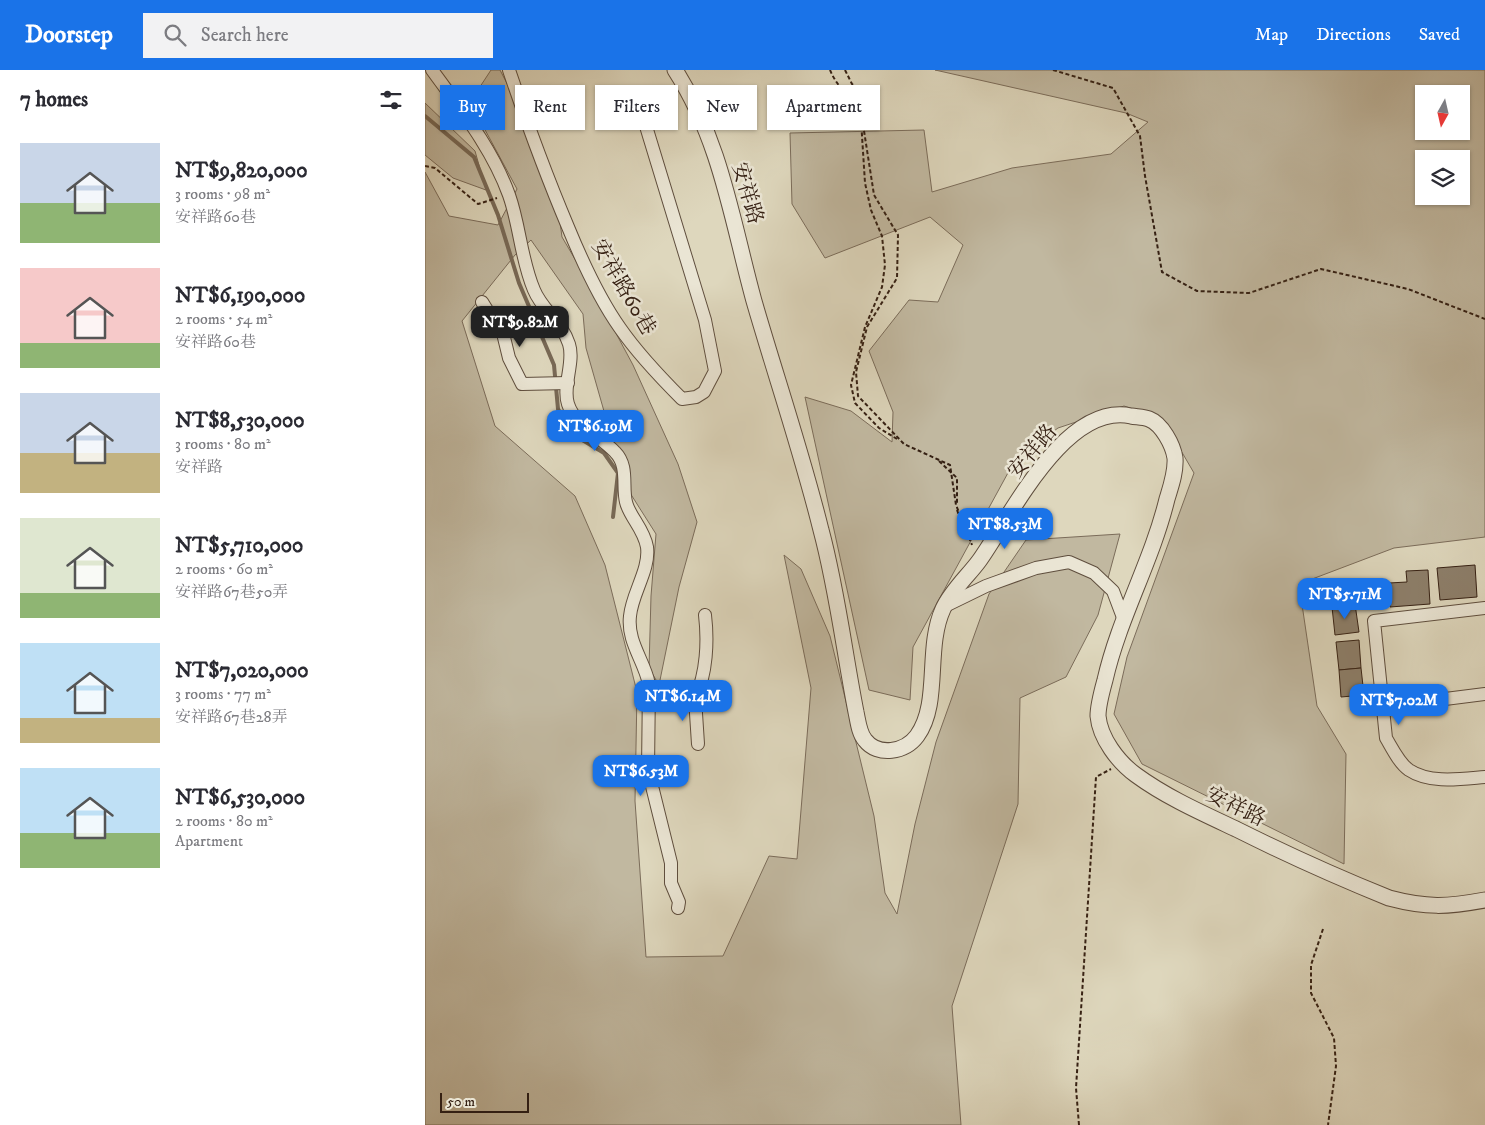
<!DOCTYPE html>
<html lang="en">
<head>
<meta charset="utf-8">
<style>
  :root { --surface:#fff; --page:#f2f2f3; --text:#2b2b33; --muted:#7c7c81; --accent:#1a73e8 }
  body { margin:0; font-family:"IM FELL DW Pica","Noto Serif TC",serif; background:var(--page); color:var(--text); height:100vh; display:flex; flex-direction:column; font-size:19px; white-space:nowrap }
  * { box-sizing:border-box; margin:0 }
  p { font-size:16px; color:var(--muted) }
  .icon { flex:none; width:28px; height:28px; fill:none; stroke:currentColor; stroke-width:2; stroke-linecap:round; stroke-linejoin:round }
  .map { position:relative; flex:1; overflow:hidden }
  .details { display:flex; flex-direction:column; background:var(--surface); width:425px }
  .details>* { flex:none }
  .banner { position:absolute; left:15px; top:15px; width:475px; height:45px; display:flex; gap:10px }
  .needle { width:32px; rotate:188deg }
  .tools { position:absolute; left:990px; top:15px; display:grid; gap:10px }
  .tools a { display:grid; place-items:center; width:55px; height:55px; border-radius:0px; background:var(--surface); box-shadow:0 1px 4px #0004; font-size:25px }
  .scale { position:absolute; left:15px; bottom:12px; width:89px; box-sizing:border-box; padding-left:5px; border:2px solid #352013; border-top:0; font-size:14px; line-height:18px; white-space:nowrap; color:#352013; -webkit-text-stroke:4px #eae5d4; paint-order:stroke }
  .price { position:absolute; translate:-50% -42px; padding:0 11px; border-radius:10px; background:var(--accent); color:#fff; font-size:16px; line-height:32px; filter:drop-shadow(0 1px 2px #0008) }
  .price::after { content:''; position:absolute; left:50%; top:30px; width:15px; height:11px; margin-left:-8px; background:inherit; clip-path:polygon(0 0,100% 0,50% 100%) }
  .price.active { background:#222; color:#fff }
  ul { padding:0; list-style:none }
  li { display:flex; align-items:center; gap:15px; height:125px; padding:0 20px }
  li span { display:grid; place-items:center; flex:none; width:140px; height:100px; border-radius:0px; color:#555 }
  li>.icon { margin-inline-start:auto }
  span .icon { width:60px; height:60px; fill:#fffc; stroke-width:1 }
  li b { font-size:21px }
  h2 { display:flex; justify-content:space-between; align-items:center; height:60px; padding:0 20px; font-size:21px }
  .tag { padding:0 18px; border-radius:0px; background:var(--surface); box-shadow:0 1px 4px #0004; font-size:18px; line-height:45px }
  .tag.active { background:var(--accent); color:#fff }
  header { display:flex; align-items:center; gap:30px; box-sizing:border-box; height:70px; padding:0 25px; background:var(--accent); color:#fff }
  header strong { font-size:24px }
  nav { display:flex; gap:28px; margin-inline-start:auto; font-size:18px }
  .search { width:350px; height:45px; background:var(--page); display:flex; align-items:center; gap:12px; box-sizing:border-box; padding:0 18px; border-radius:0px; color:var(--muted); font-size:19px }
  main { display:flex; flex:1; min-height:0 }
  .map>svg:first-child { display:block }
  .green { fill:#c1b8a0; stroke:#7b6c5a; fill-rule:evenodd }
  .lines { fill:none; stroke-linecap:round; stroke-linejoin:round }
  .stream { stroke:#786956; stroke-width:4 }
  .building { fill:#8d7f6b; stroke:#352013 }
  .minor-casing { stroke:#5f4e3e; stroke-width:14 }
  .tertiary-casing { stroke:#5f4e3e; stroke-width:17 }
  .path { stroke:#352013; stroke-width:2; stroke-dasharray:4 2.5; stroke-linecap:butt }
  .minor { stroke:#eae5d4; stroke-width:12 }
  .tertiary { stroke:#eae5d4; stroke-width:15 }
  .labels { text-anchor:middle; stroke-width:5; stroke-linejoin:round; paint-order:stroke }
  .street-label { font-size:21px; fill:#352013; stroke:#eae5d4 }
</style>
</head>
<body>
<header>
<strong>Doorstep</strong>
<div class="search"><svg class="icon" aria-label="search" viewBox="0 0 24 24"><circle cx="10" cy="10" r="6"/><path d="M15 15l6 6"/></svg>Search here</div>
<nav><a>Map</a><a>Directions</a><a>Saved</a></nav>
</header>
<main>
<section class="details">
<h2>7 homes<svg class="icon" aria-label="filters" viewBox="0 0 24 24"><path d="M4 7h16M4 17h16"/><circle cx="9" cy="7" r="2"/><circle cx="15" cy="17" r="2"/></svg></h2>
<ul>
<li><span style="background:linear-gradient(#c9d6e8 60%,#8fb573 0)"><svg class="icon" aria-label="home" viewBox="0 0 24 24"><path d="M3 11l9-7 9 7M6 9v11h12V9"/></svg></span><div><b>NT$9,820,000</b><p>3 rooms · 98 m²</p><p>安祥路60巷</p></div></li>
<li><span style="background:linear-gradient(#f6c9c9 75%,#8fb573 0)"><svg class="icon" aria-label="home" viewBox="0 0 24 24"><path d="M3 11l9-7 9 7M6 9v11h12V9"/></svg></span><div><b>NT$6,190,000</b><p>2 rooms · 54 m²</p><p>安祥路60巷</p></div></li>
<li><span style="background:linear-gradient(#c9d6e8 60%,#c2b280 0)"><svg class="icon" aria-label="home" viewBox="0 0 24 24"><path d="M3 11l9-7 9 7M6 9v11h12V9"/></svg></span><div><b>NT$8,530,000</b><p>3 rooms · 80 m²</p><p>安祥路</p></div></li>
<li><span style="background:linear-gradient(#dfe7d0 75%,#8fb573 0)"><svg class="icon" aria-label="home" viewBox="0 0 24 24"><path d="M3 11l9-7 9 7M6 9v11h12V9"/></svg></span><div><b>NT$5,710,000</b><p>2 rooms · 60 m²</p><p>安祥路67巷50弄</p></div></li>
<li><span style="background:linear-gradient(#bfe0f5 75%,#c2b280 0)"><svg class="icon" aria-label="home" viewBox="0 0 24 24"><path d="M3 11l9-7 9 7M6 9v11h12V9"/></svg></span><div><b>NT$7,020,000</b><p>3 rooms · 77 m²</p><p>安祥路67巷28弄</p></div></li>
<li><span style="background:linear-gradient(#bfe0f5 65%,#8fb573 0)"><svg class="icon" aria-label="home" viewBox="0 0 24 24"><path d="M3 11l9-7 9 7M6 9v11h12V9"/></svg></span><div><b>NT$6,530,000</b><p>2 rooms · 80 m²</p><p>Apartment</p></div></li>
</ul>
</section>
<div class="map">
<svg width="1060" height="1055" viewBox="0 0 1060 1055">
  <rect width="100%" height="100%" fill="#ded7bd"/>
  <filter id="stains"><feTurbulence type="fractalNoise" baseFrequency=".004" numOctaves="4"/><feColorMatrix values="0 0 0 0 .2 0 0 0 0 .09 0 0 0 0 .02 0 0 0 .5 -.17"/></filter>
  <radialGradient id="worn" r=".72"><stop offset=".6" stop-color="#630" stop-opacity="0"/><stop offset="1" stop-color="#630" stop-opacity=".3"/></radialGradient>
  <g class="green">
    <polygon points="66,0 75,0 116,79 132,130 137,167 164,213 208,295 253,394 272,452 254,517 234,615 224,598 226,526 231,464 200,415 161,278 158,244 106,170 90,185 37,251 70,356 150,426 180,495 212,622 210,731 221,887 298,886 344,786 372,789 386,618 359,485 376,499 405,566 449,746 460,823 472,844 490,754 511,672 564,524 601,470 695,464 673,545 641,607 595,628 593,734 527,936 536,1055 0,1055 0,102 24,146 73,155 92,119 45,32"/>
    <path d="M510,0H1060V467L969,478L874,514L892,636L921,684L919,794L717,694L689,644L702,587L769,403L737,348L699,336L633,358L590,390L488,577L485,630L444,620L380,327L426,341L467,372L468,342L444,281L484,230L513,232L538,175L505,147L400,188L367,134L365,63L499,60L507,122L587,98L686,84L723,52L701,43ZM999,24H1036V61H999ZM999,89H1036V126H999Z"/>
    <polygon points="0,33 50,81 61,120 28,108 0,85"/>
  </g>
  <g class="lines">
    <polyline class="stream" points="0,46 49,87 73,145 94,213 129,295 133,339 149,365 179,383 193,403 188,447"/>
  </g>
  <g class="building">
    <polygon points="1050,495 1052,527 1015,530 1012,498"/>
    <polygon points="1003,500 1005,534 965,537 964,513 982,512 981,501"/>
    <polygon points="930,534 934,562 910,565 907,537"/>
    <polygon points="934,570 936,598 914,600 911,572"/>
    <polygon points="936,598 939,625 916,627 914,600"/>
  </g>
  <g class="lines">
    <g class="minor-casing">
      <g id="minor">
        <path d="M7,0C36,40 67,78 84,125C95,156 96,190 109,220C117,240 137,252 144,274C150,292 137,316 143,334C150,356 175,366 190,382C204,396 197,416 201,432C204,446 219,459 222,477C225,500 207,523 205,546C202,572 219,590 224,614L245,627L270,628C282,604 283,570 280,545"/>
        <path d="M84,0C102,53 121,105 143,157C157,191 173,227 195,258C213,284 235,307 257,329L271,327L279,322L290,301L280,250L213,30"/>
        <polyline points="57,232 65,245 75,251 84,288 97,314 143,313"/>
        <polyline points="518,537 561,516 611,498 644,492 669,503 688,521 699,550"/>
        <path d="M1060,538L949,551L961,668C967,678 974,693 984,700C1005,714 1036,709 1060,707"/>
        <polyline points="224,614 223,700 246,793 246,813 254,832 253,838"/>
        <polyline points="270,628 273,674"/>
        <polyline points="957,637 1060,624"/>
      </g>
    </g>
    <g class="tertiary-casing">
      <path id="tertiary" d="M250,0C296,71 307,151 329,231C351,307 377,383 396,460C412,519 419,581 431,642C433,651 434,663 440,670C453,687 480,682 492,666C516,633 500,578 518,539C526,521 543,506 554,491C586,446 640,332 706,346C712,347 719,347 724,349C737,354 748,375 750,388C751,402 746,416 742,429C727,491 694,548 680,610C677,621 673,635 673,646C675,668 693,692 711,705C741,727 777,743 811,759C861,784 912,807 964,828C1002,838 1022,837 1060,830"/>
    </g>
    <g class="path">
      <path d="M405,0C412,18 431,32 436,50L440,113L446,140L457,166L460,195L457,217L440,257L426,315L430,333L454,358L472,369"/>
      <polyline points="420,0 427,14 443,26 437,48 449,125 473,165 472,208 442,257 431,302 433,326 479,374 525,395 531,435 547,475"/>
      <polyline points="628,0 688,18 715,66 720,106 737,202 772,221 824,223 896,199 983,219 1060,249"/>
      <polyline points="0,96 10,98 53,134 72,128"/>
      <polyline points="514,391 532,408 532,433"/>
      <polyline points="532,440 539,459"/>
      <polyline points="898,859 886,895 886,923 909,968 911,996 903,1055"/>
      <polyline points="654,1055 651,1018 671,707 686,699"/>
    </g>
    <use href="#minor" class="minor"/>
    <use href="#tertiary" class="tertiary"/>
  </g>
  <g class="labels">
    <g class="street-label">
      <text transform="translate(323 123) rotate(74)" y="7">安祥路</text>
      <text transform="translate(199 217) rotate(60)" y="7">安祥路60巷</text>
      <text transform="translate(607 381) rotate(-50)" y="7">安祥路</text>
      <text transform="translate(811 736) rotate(26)" y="7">安祥路</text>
    </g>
  </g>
  <rect width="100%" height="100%" filter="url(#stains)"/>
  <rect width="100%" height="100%" fill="url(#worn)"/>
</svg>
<div class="tools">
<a><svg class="needle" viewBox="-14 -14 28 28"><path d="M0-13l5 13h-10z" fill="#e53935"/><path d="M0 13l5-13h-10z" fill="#7c7c81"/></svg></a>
<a><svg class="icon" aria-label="layers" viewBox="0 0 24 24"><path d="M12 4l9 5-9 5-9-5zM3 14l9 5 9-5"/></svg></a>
</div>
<div class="scale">50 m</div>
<b class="price active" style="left:95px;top:278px">NT$9.82M</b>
<b class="price" style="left:170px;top:382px">NT$6.19M</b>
<b class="price" style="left:580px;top:480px">NT$8.53M</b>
<b class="price" style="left:920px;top:550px">NT$5.71M</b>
<b class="price" style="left:258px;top:652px">NT$6.14M</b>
<b class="price" style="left:974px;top:656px">NT$7.02M</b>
<b class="price" style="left:216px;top:727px">NT$6.53M</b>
<div class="banner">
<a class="tag active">Buy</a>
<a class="tag">Rent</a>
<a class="tag">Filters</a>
<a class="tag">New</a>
<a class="tag">Apartment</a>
</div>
</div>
</main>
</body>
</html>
